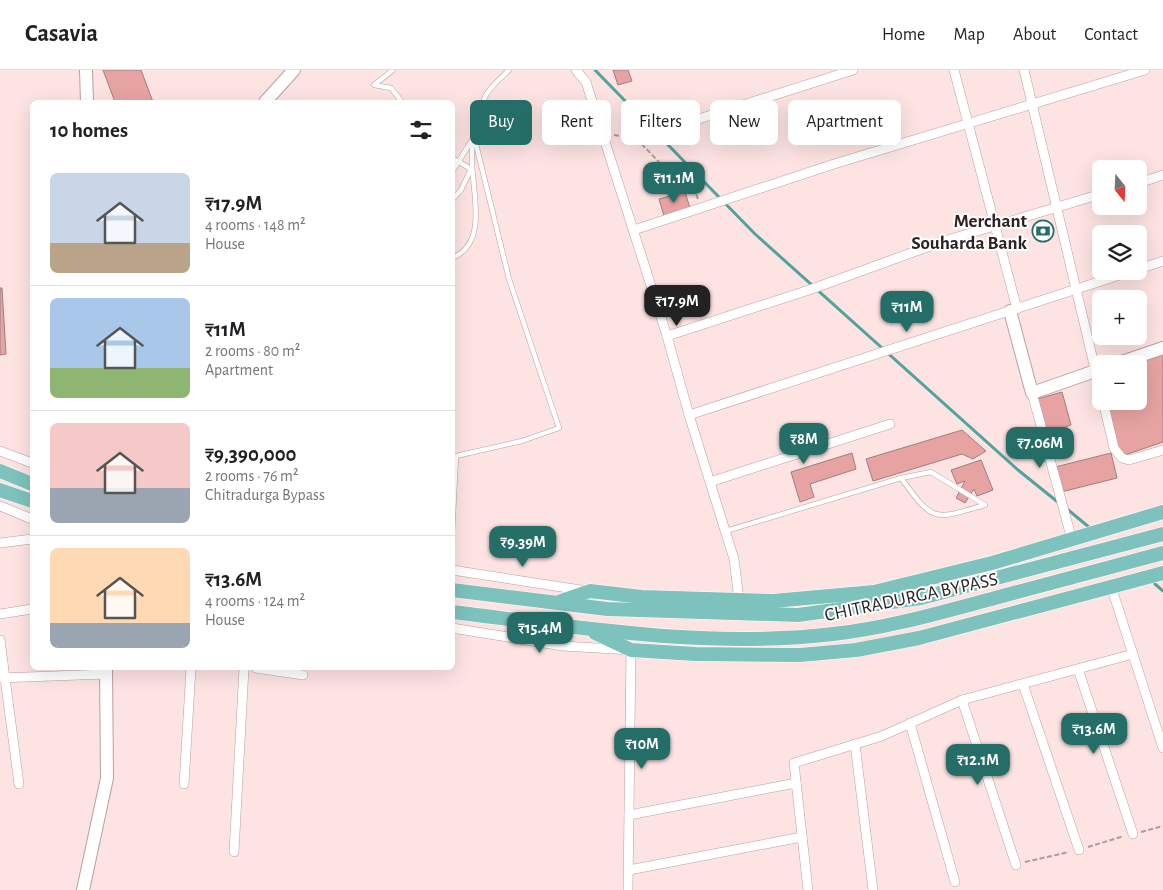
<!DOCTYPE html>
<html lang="en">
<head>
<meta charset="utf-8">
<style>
  :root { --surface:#fff; --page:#f6f6f6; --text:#202124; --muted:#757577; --line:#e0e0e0; --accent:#256e68 }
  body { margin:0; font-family:"Alegreya Sans",sans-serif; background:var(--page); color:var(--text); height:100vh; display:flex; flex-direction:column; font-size:19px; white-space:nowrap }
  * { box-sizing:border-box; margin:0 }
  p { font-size:16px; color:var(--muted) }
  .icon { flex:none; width:28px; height:28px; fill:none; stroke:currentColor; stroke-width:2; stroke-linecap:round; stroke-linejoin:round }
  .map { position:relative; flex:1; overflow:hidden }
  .side { position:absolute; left:30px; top:30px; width:425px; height:570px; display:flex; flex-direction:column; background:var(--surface); border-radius:8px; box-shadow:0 5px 20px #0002 }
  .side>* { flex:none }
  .guide { position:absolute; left:470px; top:30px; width:475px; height:45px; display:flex; gap:10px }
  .needle { width:32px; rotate:162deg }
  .buttons { position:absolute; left:1092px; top:90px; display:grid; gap:10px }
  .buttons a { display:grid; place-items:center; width:55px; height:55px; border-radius:8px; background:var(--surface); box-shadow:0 5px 20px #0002; font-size:25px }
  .price { position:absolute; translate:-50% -42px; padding:0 11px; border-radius:10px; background:var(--accent); color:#fff; font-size:16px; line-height:32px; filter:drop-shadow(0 1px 2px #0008) }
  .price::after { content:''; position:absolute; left:50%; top:30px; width:15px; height:11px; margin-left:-8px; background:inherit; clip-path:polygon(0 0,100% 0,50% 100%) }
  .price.active { background:#222; color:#fff }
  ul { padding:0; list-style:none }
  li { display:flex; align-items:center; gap:15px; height:125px; padding:0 20px }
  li+li { border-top:1px solid var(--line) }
  li span { display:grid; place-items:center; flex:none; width:140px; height:100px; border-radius:8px; color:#555 }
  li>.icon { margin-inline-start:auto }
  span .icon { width:60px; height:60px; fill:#fffc; stroke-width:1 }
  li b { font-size:21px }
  h2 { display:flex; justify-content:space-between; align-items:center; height:60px; padding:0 20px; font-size:21px }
  .pill { padding:0 18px; border-radius:8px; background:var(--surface); box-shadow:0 5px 20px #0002; font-size:18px; line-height:45px }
  .pill.active { background:var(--accent); color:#fff }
  header { display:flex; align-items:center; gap:30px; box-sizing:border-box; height:70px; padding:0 25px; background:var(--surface); border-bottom:1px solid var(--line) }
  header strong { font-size:24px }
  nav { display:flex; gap:28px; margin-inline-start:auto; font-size:18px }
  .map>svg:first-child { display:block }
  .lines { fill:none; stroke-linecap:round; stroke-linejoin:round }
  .stream { stroke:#51a39b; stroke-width:3 }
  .building { fill:#e7a3a2; stroke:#9b7f7e }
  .lane-casing { stroke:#bc9f9e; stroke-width:5.5 }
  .street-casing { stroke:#bc9f9e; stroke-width:10 }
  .secondary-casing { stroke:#bc9f9e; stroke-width:14 }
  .primary-casing { stroke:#fff; stroke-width:15 }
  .path { stroke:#af9b9a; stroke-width:2; stroke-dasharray:5 2.5; stroke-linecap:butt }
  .lane { stroke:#fff; stroke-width:4.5 }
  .street { stroke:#fff; stroke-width:9 }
  .secondary { stroke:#fff; stroke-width:12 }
  .primary { stroke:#7dc2bc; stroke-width:14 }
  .labels { text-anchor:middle; stroke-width:4; stroke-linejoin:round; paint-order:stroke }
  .poi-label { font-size:19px; font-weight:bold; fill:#2e2322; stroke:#fff; text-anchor:end }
  .street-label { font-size:19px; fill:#2e2322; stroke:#fff }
</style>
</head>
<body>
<header>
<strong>Casavia</strong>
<nav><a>Home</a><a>Map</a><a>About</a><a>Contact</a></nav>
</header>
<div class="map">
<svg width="1163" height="820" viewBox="0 0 1163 820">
  <rect width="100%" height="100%" fill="#fde3e2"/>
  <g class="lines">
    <g class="stream">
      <polyline points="595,0 755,164 1018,400 1059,433"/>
      <polyline points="1066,438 1090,458"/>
      <polyline points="1155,514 1163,521"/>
    </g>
  </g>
  <g class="building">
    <polygon points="103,0 141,0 153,32 115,32"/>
    <polygon points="613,0 628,0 632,11 618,15"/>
    <polygon points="685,122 690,138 664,146 659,129"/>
    <polygon points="0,218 2,218 6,284 0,285"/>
    <polygon points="1163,283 1163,372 1119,387 1106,331 1139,331 1139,294 1132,294"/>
    <polygon points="1062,322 1071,355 1065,357 1068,367 1049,373 1037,329"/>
    <polygon points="962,360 986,381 973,389 962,384 873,411 866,389"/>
    <polygon points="852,383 856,399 810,414 814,427 800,432 791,402"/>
    <polygon points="1111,383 1117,408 1061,422 1055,397"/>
    <polygon points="981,390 993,420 977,426 974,419 965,433 956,428 965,411 957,414 951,400"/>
  </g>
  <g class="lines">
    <g class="lane-casing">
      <g id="lane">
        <polyline points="393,0 374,15 391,18 402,32"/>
        <polyline points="452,88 471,99 461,120 452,130"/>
        <polyline points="452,102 472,70"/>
        <path d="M452,188C492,172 469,114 472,81C473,63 478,41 486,25C491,16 502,7 509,0"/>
        <path d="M726,461L901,408C934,453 933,450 985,435L931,402L901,408"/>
        <polyline points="452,465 456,386 522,371 559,358 509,209 474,66"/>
      </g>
    </g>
    <g class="street-casing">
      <g id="street">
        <polyline points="576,0 586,12 667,266 689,345 734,489 739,530"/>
        <polyline points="954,0 1017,239"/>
        <polyline points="1024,0 1101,324"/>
        <polyline points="680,55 853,0"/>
        <polyline points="1139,113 1163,105"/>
        <polyline points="634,160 834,94 1145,0"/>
        <polyline points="1139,199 1163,191"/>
        <polyline points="667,266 809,220 944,171 1101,124"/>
        <polyline points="1032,323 1072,470"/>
        <polyline points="1103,331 1114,378 1122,388 1129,390 1163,380"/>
        <polyline points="689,345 1132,201"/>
        <polyline points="0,381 32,393"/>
        <polyline points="710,412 890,354"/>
        <polyline points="0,436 32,449"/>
        <polyline points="0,473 32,469"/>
        <polyline points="452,500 587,521"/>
        <polyline points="1111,516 1163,678"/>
        <polyline points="0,544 32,539"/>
        <polyline points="452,558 563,576 631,580 628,820"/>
        <polyline points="0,570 19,714"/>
        <polyline points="256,598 303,605"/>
        <polyline points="1078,599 1133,764"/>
        <polyline points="0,608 106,604"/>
        <polyline points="1023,614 1079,780"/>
        <polyline points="962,630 1016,795"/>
        <polyline points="910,653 955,812"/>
        <polyline points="855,674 873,820"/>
        <polyline points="184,714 191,598"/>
        <polyline points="629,745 796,713"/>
        <polyline points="234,782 244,598"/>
        <polyline points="629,800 802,767"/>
        <polyline points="808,820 794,693 882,666 962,630 1133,584"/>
      </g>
    </g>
    <g class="secondary-casing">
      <g id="secondary">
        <polyline points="86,0 87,32"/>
        <polyline points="265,32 294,0"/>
        <polyline points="1010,241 1032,323 1101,299"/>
        <polyline points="1116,294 1163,278"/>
        <polyline points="83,820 107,708 106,598"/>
      </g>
    </g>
    <g class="primary-casing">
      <g id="primary">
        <polyline points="0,401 32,414"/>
        <polyline points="0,420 32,431"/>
        <polyline points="452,520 607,539 798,545 921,528 1163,464"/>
        <polyline points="561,531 590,521 642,527 773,531 874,522 992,493 1163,442"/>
        <path d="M452,542C578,557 706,579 833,564C888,558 942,542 995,528C1051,513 1107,498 1163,483"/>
        <polyline points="595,563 631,580 695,584 800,585 856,580 919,568 1163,503"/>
      </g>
    </g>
    <g class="path">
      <polyline points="614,65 637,69 677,111 696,124 698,129"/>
      <polyline points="1141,762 1163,756"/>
      <polyline points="1088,777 1124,766"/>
      <polyline points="1025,792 1069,782"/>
    </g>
    <use href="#lane" class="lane"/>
    <use href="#street" class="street"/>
    <use href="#secondary" class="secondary"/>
    <use href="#primary" class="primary"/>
  </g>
  <defs>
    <g id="bank-ring" transform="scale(1.125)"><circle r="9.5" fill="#fff" stroke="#256e68" stroke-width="1.5"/><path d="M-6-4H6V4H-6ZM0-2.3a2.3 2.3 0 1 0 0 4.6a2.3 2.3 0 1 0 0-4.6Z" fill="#256e68"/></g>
  </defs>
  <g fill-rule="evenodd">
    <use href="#bank-ring" x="1043" y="161"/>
  </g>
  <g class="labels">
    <g class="poi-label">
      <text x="1027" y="157">Merchant<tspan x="1027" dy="22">Souharda Bank</tspan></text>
    </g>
    <g class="street-label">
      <text transform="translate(911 526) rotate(-12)" y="7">CHITRADURGA BYPASS</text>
    </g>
  </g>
</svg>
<div class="buttons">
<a><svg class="needle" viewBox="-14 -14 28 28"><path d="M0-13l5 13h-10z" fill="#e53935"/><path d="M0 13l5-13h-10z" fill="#757577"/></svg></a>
<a><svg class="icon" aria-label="layers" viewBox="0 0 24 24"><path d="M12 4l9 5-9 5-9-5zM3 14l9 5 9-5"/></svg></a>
<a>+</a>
<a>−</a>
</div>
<b class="price" style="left:674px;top:134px">₹11.1M</b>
<b class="price active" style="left:677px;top:257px">₹17.9M</b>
<b class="price" style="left:907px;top:263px">₹11M</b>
<b class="price" style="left:804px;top:395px">₹8M</b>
<b class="price" style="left:1040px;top:399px">₹7.06M</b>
<b class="price" style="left:523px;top:498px">₹9.39M</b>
<b class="price" style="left:540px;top:584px">₹15.4M</b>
<b class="price" style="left:1094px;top:685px">₹13.6M</b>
<b class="price" style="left:642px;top:700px">₹10M</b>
<b class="price" style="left:978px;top:716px">₹12.1M</b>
<div class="guide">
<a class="pill active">Buy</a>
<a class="pill">Rent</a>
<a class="pill">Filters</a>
<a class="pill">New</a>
<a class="pill">Apartment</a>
</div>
<section class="side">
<h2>10 homes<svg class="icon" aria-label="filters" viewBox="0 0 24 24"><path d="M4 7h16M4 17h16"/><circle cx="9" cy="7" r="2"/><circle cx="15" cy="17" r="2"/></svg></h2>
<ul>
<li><span style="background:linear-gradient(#c9d6e8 70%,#b9a48a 0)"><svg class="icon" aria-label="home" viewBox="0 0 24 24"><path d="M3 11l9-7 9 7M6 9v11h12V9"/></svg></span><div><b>₹17.9M</b><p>4 rooms · 148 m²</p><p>House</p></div></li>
<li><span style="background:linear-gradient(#a9c7e8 70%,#8fb573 0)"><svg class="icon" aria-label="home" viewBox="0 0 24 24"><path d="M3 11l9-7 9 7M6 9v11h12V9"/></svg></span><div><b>₹11M</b><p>2 rooms · 80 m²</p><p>Apartment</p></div></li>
<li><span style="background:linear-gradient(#f6c9c9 65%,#9aa5b1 0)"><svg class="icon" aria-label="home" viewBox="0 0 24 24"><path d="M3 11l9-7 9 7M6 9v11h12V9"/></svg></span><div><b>₹9,390,000</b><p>2 rooms · 76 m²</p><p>Chitradurga Bypass</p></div></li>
<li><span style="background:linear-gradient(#ffd9b3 75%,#9aa5b1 0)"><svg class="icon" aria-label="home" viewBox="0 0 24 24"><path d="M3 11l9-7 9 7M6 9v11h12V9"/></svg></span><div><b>₹13.6M</b><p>4 rooms · 124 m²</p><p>House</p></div></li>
</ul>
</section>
</div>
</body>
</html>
